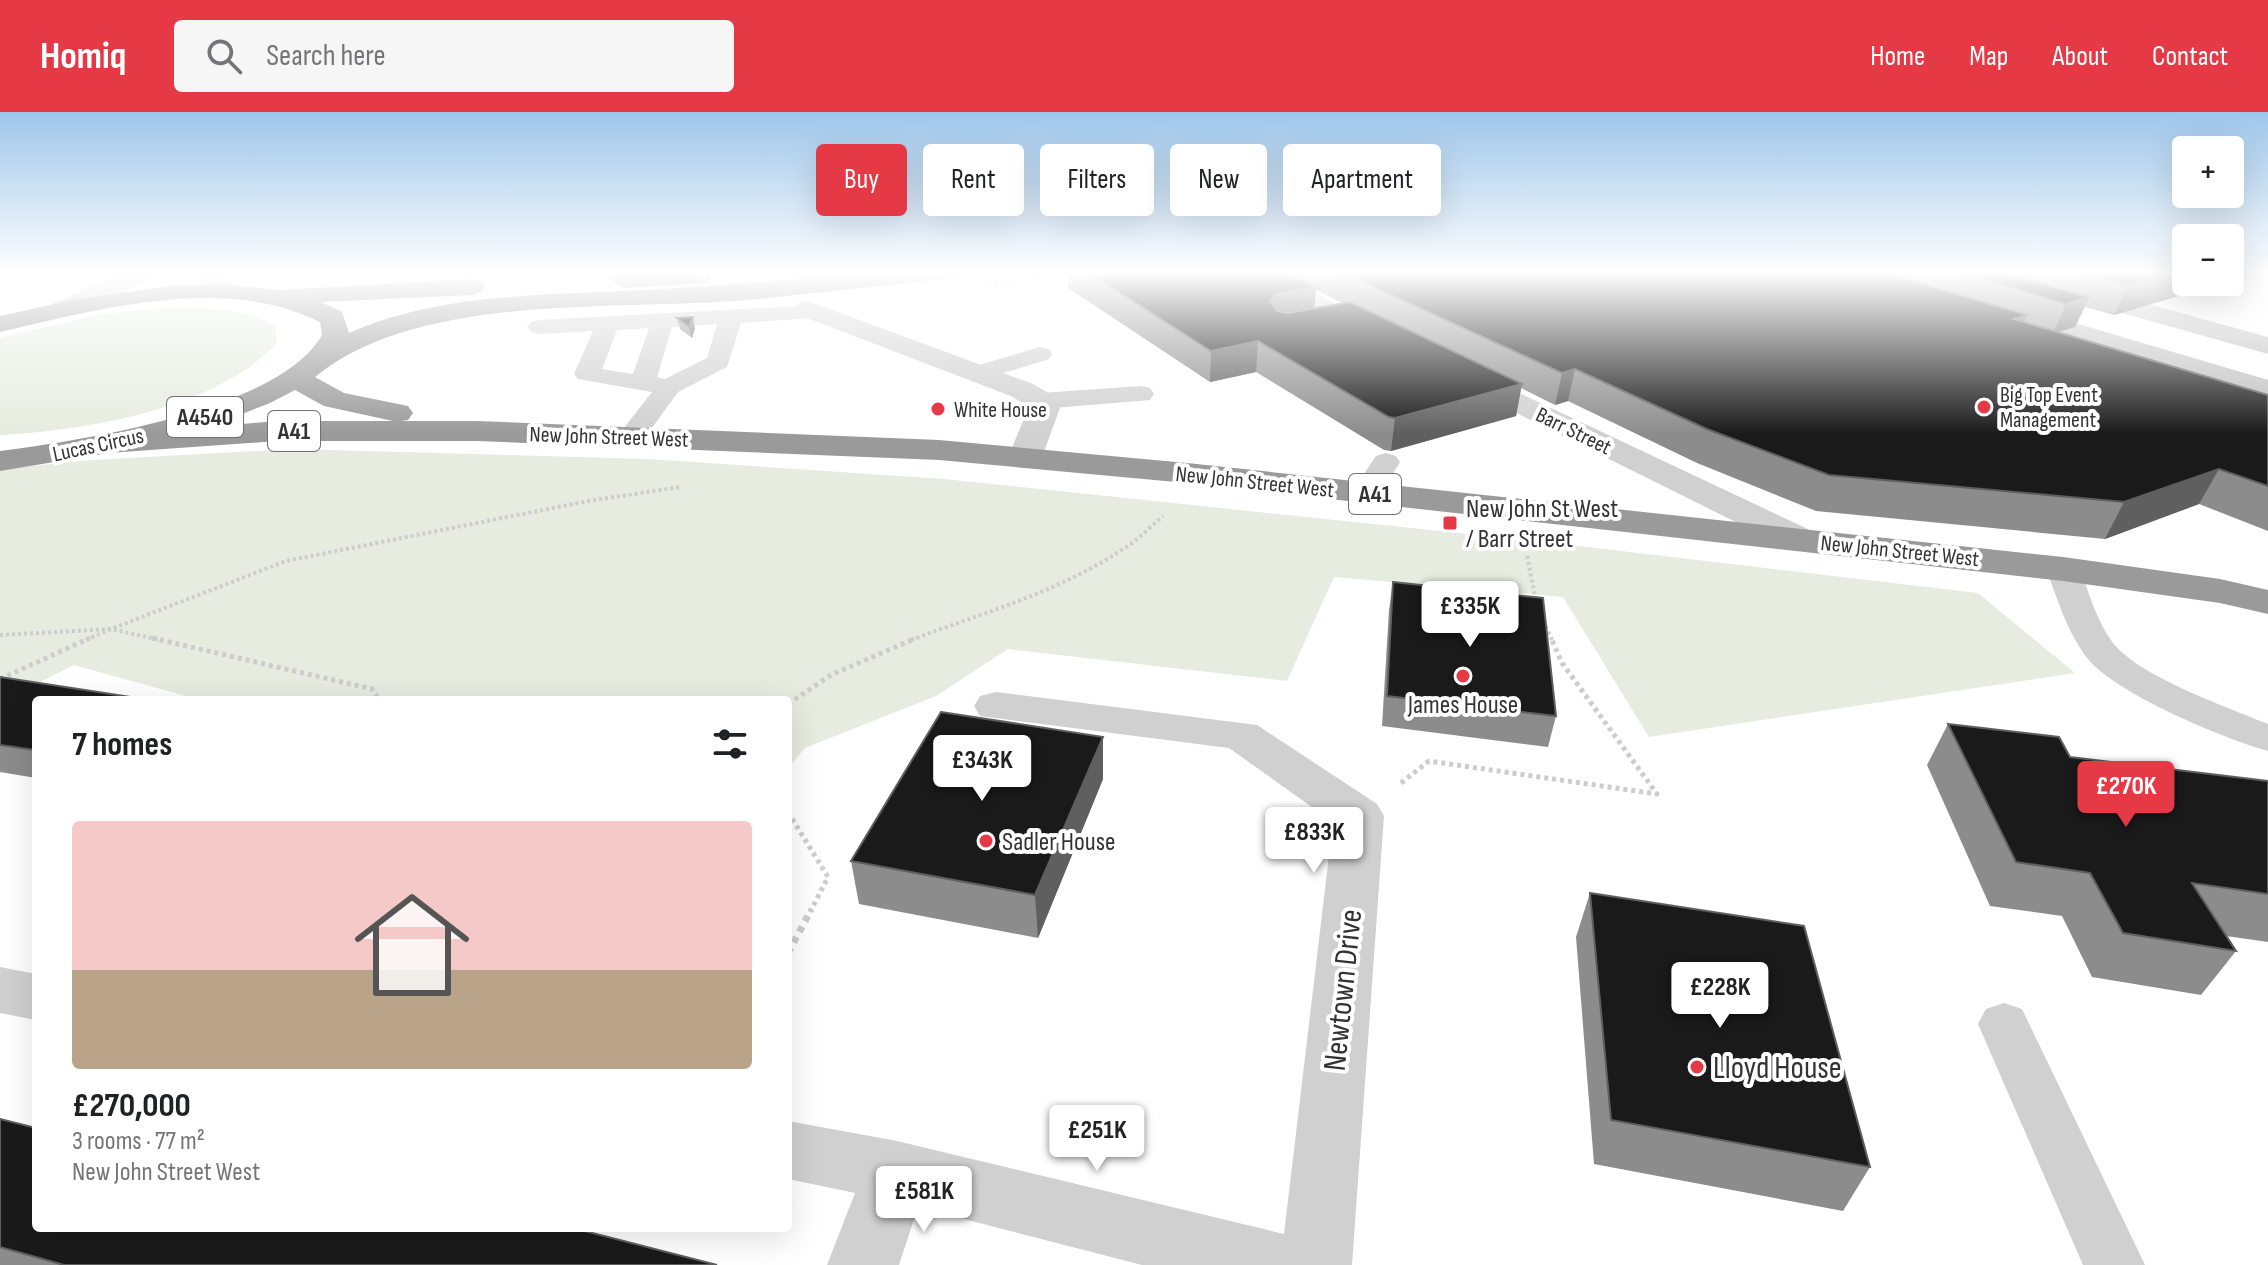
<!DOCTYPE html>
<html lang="en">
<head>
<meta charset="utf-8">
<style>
  :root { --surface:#fff; --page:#f6f6f6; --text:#202124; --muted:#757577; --line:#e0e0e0; --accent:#e63946 }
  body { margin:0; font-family:"Sofia Sans Condensed",sans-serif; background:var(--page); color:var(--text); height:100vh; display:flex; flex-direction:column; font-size:30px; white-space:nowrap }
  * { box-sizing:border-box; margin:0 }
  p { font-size:26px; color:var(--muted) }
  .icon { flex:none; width:44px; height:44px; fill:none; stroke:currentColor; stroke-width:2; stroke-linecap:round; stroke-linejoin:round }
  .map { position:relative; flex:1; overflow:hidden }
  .sheet { position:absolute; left:32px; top:584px; width:760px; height:536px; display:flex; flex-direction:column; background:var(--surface); border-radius:8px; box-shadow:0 8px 32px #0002 }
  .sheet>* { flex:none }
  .hud { position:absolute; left:816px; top:32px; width:760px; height:72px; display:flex; gap:16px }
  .fabs { position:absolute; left:2172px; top:24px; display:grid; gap:16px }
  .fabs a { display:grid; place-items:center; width:72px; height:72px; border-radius:8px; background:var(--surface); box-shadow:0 8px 32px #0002; font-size:40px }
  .price { position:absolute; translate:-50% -68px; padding:0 18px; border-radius:8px; background:#fff; color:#222; font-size:26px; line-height:52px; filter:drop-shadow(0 2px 4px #0008) }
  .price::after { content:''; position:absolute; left:50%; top:48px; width:24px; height:18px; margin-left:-12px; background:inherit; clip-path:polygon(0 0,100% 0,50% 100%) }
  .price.selected { background:var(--accent); color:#fff }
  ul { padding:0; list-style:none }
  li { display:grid; align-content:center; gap:16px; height:424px; padding:0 40px }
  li+li { border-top:2px solid var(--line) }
  li span { display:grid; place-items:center; height:248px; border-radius:8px; color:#555 }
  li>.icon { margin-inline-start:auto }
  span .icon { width:144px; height:144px; fill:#fffc; stroke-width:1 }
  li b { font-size:34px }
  h2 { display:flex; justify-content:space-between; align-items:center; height:96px; padding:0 40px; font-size:34px }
  .chip { padding:0 28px; border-radius:8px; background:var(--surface); box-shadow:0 8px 32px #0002; font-size:28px; line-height:72px }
  .chip.selected { background:var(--accent); color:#fff }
  header { display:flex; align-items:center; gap:48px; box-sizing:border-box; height:112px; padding:0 40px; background:var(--accent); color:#fff }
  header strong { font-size:38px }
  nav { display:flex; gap:44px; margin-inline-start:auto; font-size:28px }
  .search { width:560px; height:72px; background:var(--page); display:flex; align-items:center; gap:20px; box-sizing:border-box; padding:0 28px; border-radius:8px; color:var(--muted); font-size:30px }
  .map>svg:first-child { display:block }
  .green { fill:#e6ecdf }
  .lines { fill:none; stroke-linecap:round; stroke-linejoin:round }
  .path-far3 { stroke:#cdcdcd; stroke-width:3; stroke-dasharray:3 3; stroke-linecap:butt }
  .path-far2 { stroke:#cdcdcd; stroke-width:4; stroke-dasharray:3 3; stroke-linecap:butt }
  .path-far1 { stroke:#cdcdcd; stroke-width:5; stroke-dasharray:4 4; stroke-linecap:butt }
  .path { stroke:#cdcdcd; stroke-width:7; stroke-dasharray:6 6; stroke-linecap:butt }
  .lane { fill:#d0d0d0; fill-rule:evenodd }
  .street { fill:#d0d0d0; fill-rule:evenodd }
  .secondary { fill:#bdbdbd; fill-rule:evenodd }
  .highway { fill:#9a9a9a; fill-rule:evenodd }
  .wall { fill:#8c8c8c; fill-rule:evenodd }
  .shaded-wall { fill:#5f5f5f }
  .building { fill:#1a1a1a; stroke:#5f5f5f; stroke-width:2 }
  .poi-dot { fill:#e63946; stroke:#fff; stroke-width:3 }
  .labels { text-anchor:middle; stroke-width:8; stroke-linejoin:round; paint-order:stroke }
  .far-poi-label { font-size:22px; fill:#333; stroke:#fff; text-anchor:start }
  .far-street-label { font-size:22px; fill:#333; stroke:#fff }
  .shield { fill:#fff; stroke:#707070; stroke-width:2 }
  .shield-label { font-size:24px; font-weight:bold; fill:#333 }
  .poi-label { font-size:26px; fill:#333; stroke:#fff; text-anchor:start }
  .near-street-label { font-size:32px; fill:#333; stroke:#fff }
  .near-poi-label { font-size:32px; fill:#333; stroke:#fff; text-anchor:start }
</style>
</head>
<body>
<header>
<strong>Homiq</strong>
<div class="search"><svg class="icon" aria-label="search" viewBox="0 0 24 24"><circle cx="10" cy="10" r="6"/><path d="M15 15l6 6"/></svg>Search here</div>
<nav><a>Home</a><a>Map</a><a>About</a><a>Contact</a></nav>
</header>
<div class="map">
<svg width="2268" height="1153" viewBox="0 0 2268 1153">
  <rect width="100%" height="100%" fill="#fff"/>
  <g class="green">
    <path d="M163,196C203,196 239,194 275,214L277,231C215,297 88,318 0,323V226L103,202Z"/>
    <polygon points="294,337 648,347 944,367 1545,430 1978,481 2075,561 1649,625 1563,485 1334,465 1287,569 1008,537 936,584 805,636 788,656 788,588 200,588 74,553 0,590 0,357 93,348"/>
  </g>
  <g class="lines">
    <polyline class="path-far3" points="989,173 1083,160"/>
    <g class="path-far2">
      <polyline points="1527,444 1536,489"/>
      <polyline points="1543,509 1552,528"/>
      <polyline points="0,523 111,517 286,449 588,389 680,375"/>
      <polyline points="86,528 111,517 160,528"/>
      <path d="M911,528C982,501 1056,481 1120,439C1136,430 1149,416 1163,404"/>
    </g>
    <g class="path-far1">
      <polyline points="152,526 372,577 379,588"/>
      <polyline points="0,567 90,526"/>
      <polyline points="788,592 831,563 916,526"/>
      <polyline points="1401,671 1429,649 1657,682 1562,551 1551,526"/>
      <polyline points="788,700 828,765 810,800"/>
    </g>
    <polyline class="path" points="788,841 811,798"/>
    <g class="lane">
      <path d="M815,193L823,195L826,200L823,205L741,211L727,255L678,280L641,331L631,333L621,331L617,325L652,280L578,267L574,262L593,219L539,222L531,220L527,215L531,210L539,208ZM717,212L707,246L665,267L657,265L672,215ZM649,216L633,262L602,257L617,218Z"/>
      <polygon points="1040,235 1049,237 1052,242 1049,247 978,269 969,266 965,261 969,256"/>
      <polygon points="1141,274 1150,276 1154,282 1150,288 1041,297 1032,295 1028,289 1032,283 1041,281"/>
      <polygon points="1386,341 1396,344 1400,350 1377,387 1366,390 1355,387 1351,381 1376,344"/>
      <path d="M2063,447L2075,450L2080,457C2089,481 2097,510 2113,531C2140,565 2227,595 2268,612V639C2224,627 2115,581 2088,547C2067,520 2058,488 2046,457L2051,450Z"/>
      <polygon points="2004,891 2022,897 2145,1153 2083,1153 1978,912 1986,897"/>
    </g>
    <g class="street">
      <polygon points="126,160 159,160 156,165 71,203 53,203 49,197 53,191"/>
      <polygon points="193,160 220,160 239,180 235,185 217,185"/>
      <polygon points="1239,160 1271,160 1386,216 1390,222 1386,228 1376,230 1366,228 1242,165"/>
      <polygon points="808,189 1033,272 1052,283 1060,296 1042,345 1037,352 1025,355 1013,352 1008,345 1029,295 1011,284 799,203 795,197 799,191"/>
      <polygon points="1466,256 1812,419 1817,427 1812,435 1799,438 1786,435 1456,271 1451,265 1456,259"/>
      <polygon points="996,580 1257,613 1377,692 1384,704 1352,1153 1142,1153 918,1095 899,1153 827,1153 855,1081 788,1067 788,1009 897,1029 1284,1122 1333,710 1229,636 980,604 974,594 980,584"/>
      <polygon points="0,855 36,862 36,908 0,901"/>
    </g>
    <g class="secondary">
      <polygon points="1992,160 2032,160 2268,225 2268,242 1995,165"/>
      <polygon points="2011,192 2268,268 2268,286 2002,206 1998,200 2002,194"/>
    </g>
    <path class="highway" d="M868,160H958L955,165L946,167C875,174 805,183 734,189C608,198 416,182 315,265L344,281L408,294L413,301L408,308L401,309H477L939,328L1187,351L2063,445L2220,467L2268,478V502L2220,491L2063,469L1187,371L939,348L477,329H277L108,341L0,359V339C80,329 280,298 322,223L320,210C224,162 100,197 0,220V204L77,187L170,174L217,172L281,178L472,167L481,170L485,175L481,180L472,183L321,190L342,200L349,221C440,181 546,183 643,178C719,174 793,168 868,160ZM295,278L324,294L393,309H277L209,315L270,291Z"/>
  </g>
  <g class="wall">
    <polygon points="601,160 712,160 709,171 623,176"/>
    <path d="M1068,160H2186V170H2226L2114,203L2085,195L2075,215L2058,220L2268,283V419L2199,392L2105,427L1816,399L1697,351L1568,289L1555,293L1521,276L1516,304L1391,339L1384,338L1256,260L1210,270L1068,176ZM1316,178L1344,192L1314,196Z"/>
    <polygon points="677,206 695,216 692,226 680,217"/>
    <polygon points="1393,470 1556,604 1548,635 1382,614 1389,498"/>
    <polygon points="0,565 36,588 36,666 0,660"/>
    <polygon points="1948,612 2070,645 2268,669 2268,830 2226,824 2236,839 2201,883 2092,865 2062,804 1990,794 1927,653"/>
    <polygon points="1103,667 1038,826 859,792 851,749"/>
    <polygon points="1590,781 1870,1055 1843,1099 1594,1052 1576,825"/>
    <polygon points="0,1007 36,1116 717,1153 0,1153"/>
  </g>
  <g class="shaded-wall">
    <polygon points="707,160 712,160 709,171"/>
    <polygon points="2177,160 2186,160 2186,170 2226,170 2114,203 2128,174"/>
    <polygon points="2230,160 2259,160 2230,169"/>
    <polygon points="1316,175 1314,204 1274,211 1270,189 1276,182"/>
    <polygon points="2089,185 2075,215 2053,221 2066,192"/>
    <polygon points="2027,203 2014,233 2014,207"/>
    <polygon points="693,205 695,216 692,226 689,215"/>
    <polygon points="1258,229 1256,260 1210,270 1211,239"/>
    <polygon points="1575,257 1568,289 1555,293 1562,261"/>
    <polygon points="1522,272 1516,304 1391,339 1395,306"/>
    <polygon points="2219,357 2199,392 2105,427 2124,390"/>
    <polygon points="1103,625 1103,667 1038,826 1035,783"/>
  </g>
  <g class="building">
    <polygon points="614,160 701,160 620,165"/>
    <polygon points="1087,160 1285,160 1316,175 1276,182 1270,189 1277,199 1288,201 1350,190 1522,272 1395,306 1389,305 1258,229 1211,239"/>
    <polygon points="1341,160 1884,160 2027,203 2014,207 2268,283 2268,374 2219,357 2124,390 1829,363 1707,317 1575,257 1562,261"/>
    <polygon points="1958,160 2001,160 2089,185 2066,192"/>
    <polygon points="2078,160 2177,160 2128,174"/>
    <polygon points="693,205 689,215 677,206"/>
    <polygon points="1393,470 1543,486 1556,604 1387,584"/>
    <polygon points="0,565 150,588 36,588 36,638 0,633"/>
    <polygon points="941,600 1103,625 1035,783 851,749"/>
    <polygon points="1948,612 2059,625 2070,645 2268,669 2268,782 2192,771 2236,839 2123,821 2090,761 2016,750"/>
    <polygon points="1590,781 1804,814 1870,1055 1611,1008"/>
    <polygon points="0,1007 36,1016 36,1116 573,1116 717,1153 64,1153 0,1135"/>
  </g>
  <linearGradient id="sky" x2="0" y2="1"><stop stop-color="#9ec6ea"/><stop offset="0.5" stop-color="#fff"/><stop offset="1" stop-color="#fff" stop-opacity="0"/></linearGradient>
  <rect width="2268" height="322" fill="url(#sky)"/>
  <g class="poi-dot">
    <circle cx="1984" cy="295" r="8"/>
    <circle cx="938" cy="297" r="8"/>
    <rect x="1442" y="403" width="16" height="16" rx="4"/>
    <circle cx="1463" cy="564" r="8"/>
    <circle cx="986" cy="729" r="8"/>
    <circle cx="1697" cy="955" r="8"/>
  </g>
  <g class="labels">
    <g class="far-poi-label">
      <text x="2000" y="290">Big Top Event<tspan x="2000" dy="25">Management</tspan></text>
      <text x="954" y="305">White House</text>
    </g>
    <g class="far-street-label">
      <text transform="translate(1574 318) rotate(26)" y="8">Barr Street</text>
      <text transform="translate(609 324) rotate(2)" y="8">New John Street West</text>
      <text transform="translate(98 332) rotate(-12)" y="8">Lucas Circus</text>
      <text transform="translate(1255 369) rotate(6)" y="8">New John Street West</text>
      <text transform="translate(1900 438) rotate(6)" y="8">New John Street West</text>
    </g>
    <g class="shield">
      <rect x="167" y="285" width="76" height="40" rx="6"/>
      <rect x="268" y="299" width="52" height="40" rx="6"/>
      <rect x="1349" y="362" width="52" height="40" rx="6"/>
    </g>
    <g class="shield-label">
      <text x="205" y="313">A4540</text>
      <text x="294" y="327">A41</text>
      <text x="1375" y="390">A41</text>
    </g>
    <g class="poi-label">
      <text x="1466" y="405">New John St West<tspan x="1466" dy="30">/ Barr Street</tspan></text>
      <text x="1463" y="601" text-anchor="middle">James House</text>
      <text x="1002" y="738">Sadler House</text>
    </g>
    <g class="near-street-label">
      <text transform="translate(1342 878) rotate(-84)" y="11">Newtown Drive</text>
    </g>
    <g class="near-poi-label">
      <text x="1713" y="966">Lloyd House</text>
    </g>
  </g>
</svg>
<div class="fabs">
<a>+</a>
<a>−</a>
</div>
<b class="price" style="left:1470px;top:537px">£335K</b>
<b class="price" style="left:982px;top:691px">£343K</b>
<b class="price selected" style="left:2126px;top:717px">£270K</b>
<b class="price" style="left:1314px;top:763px">£833K</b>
<b class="price" style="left:1720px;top:918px">£228K</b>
<b class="price" style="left:1097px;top:1061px">£251K</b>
<b class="price" style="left:924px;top:1122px">£581K</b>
<div class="hud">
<a class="chip selected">Buy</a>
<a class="chip">Rent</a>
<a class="chip">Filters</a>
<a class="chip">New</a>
<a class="chip">Apartment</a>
</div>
<section class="sheet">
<h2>7 homes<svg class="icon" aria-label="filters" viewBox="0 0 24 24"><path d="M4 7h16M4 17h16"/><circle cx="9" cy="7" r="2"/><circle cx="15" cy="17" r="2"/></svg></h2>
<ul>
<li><span style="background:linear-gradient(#f6c9c9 60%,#b9a48a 0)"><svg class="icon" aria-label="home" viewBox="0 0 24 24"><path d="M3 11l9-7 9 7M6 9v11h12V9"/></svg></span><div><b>£270,000</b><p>3 rooms · 77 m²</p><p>New John Street West</p></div></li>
</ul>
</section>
</div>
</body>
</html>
